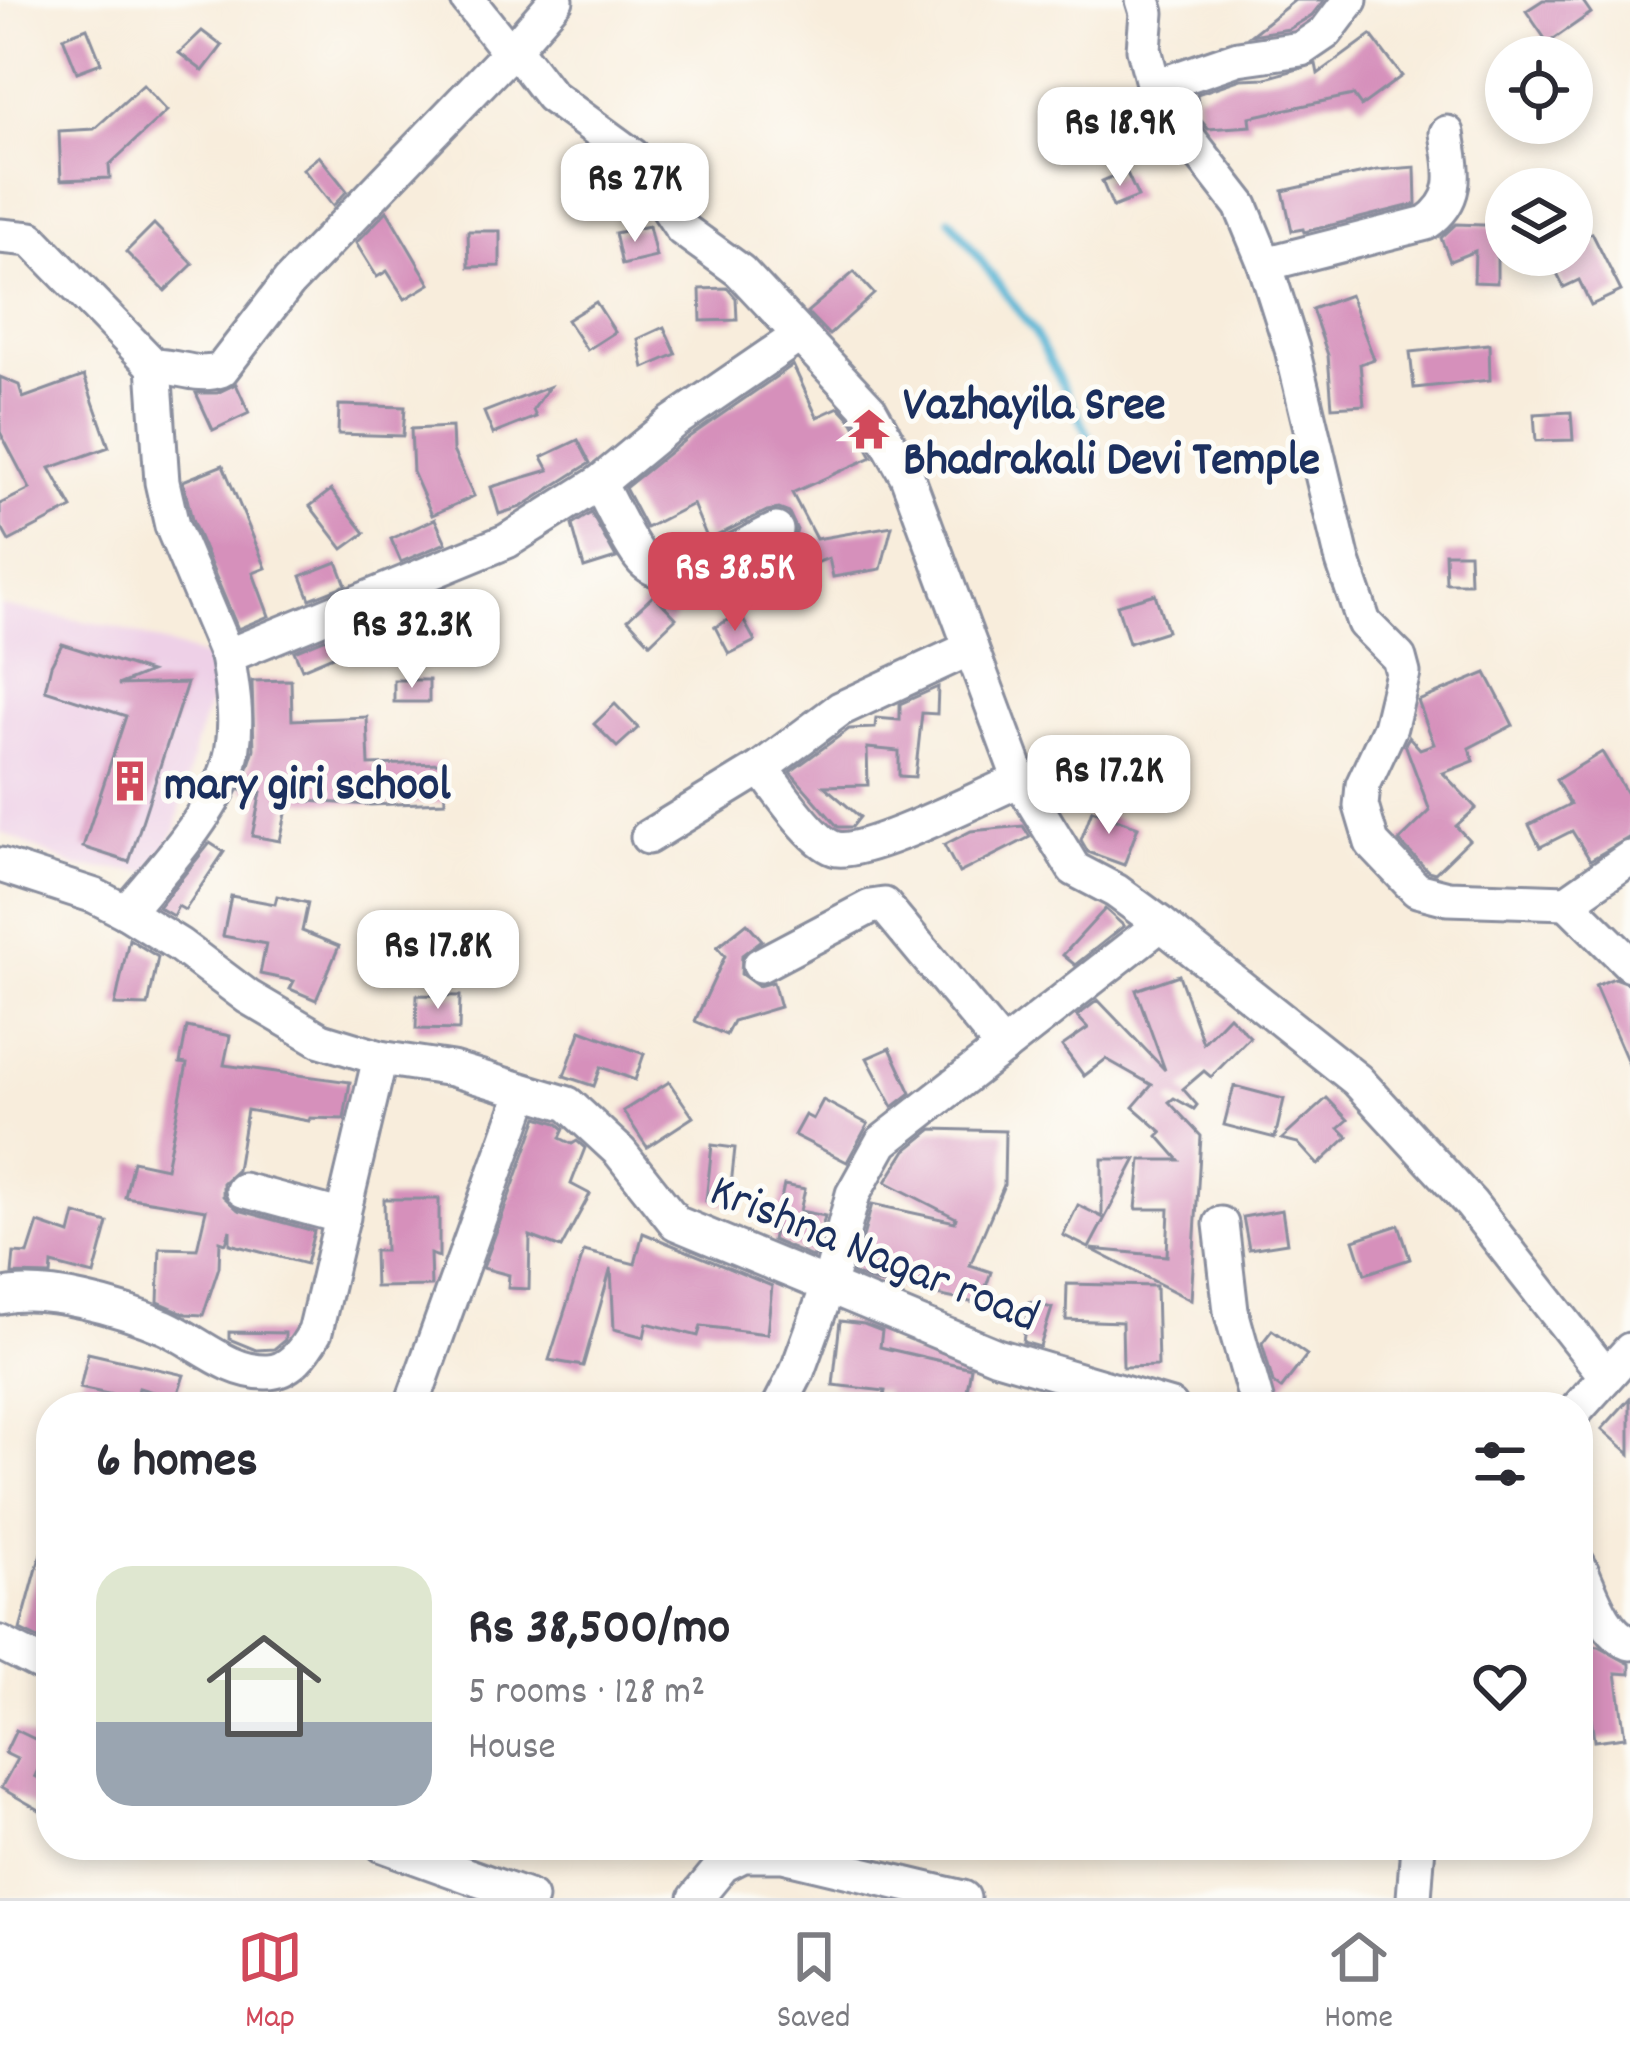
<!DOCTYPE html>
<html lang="en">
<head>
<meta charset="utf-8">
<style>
  :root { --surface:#fff; --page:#f2f2f3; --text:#2b2b33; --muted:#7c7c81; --line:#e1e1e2; --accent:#d1495b }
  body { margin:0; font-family:Dekko,sans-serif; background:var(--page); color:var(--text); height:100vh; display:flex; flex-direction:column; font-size:45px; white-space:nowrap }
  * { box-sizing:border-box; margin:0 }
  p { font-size:39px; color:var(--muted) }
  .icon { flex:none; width:66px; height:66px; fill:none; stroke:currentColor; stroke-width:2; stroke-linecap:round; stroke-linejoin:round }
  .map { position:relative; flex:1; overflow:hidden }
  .details { position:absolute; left:36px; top:1392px; width:1557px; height:468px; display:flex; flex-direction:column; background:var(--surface); border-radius:48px; box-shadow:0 6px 18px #0003 }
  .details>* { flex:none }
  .tools { position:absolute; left:1485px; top:36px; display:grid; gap:24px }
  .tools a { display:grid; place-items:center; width:108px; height:108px; border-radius:50%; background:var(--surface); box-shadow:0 6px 18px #0003; font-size:60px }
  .price { position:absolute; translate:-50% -102px; padding:0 27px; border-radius:24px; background:#fff; color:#222; font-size:39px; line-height:78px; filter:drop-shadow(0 3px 6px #0008) }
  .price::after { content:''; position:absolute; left:50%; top:72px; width:36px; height:27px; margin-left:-18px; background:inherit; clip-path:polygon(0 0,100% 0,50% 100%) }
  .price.current { background:var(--accent); color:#fff }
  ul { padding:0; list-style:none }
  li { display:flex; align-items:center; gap:36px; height:300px; padding:0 60px }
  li+li { border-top:3px solid var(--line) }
  li span { display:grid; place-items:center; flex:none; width:336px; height:240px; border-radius:36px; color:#555 }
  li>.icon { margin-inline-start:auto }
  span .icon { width:144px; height:144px; fill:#fffc; stroke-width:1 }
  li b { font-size:51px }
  h2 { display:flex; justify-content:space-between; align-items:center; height:144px; padding:0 60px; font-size:51px }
  .dock { display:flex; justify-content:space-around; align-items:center; height:168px; border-top:3px solid var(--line); background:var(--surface); font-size:33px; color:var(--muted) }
  .dock a { display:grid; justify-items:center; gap:6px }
  .dock .current { color:var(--accent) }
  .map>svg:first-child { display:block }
  .built { fill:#eed0e7 }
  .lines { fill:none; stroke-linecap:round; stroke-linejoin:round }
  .stream { stroke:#55b4d4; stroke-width:8 }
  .building { fill:#d690bb }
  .minor-casing { stroke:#8a8e9d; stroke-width:39 }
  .minor { stroke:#fff; stroke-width:33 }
  .labels { text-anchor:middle; stroke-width:10; stroke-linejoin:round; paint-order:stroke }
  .poi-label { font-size:48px; font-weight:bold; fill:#1b2f5e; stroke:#fdfcf7; text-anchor:start }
  .street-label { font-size:48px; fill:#1b2f5e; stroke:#fdfcf7 }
</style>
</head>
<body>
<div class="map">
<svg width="1630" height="1898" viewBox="0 0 1630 1898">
  <rect width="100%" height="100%" fill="#fdfcf7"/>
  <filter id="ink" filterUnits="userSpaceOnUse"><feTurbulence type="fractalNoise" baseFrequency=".00833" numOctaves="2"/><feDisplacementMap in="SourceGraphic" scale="24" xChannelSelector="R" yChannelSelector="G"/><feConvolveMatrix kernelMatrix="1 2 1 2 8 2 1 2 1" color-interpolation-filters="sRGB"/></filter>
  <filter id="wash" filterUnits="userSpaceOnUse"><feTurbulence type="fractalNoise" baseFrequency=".004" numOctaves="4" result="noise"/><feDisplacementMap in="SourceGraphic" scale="48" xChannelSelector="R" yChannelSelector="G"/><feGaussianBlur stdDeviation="2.7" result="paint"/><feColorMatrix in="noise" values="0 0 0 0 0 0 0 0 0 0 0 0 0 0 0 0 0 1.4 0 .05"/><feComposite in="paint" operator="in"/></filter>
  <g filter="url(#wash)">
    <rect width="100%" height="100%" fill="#f8eddc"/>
    <polygon class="built" points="0,606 116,627 223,663 196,743 175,831 151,872 77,867 0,832"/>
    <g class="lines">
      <polyline class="stream" points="950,219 1035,333 1099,455"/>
    </g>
    <g id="blocks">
      <g class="building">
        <polygon points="1295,0 1324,0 1312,15 1289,29 1251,35"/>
        <polygon points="1543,0 1582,0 1591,13 1548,43 1526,11"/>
        <polygon points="87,28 101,63 77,72 63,37"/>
        <polygon points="202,31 222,46 203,71 179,53"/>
        <polygon points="1371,35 1402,76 1361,106 1353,95 1250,117 1251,126 1208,129 1199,118 1197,94 1241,79 1266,78 1316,64 1318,74"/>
        <polygon points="143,85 167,111 109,165 110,178 61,180 59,131 94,129"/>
        <polygon points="319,156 347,191 333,206 303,169"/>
        <polygon points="1415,167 1416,204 1304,232 1303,229 1292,231 1283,191 1377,170"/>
        <polygon points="1126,171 1138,197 1113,207 1102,181"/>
        <polygon points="387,211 430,284 405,299 387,271 377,277 356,243"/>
        <polygon points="154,224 193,264 165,291 126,252"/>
        <polygon points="1456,224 1506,226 1506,258 1497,257 1497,283 1474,282 1475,251 1450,261 1441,238"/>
        <polygon points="649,226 656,257 622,265 615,233"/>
        <polygon points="468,231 500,231 500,266 469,267"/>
        <polygon points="1592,233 1621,291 1591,305 1579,280 1564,287 1548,255 1572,255 1572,242"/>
        <polygon points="854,272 874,294 829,335 807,312"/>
        <polygon points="727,288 736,298 737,320 701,321 700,289"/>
        <polygon points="1350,295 1374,359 1360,364 1364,405 1332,407 1328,355 1312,309"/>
        <polygon points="596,302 615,332 587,350 567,320"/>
        <polygon points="664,327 676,354 644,368 638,339"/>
        <polygon points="1489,344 1490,380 1414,388 1410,352"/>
        <polygon points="793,365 817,417 839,407 853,422 872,457 792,493 816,539 892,526 881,569 833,577 829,558 736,593 728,577 794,541 797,530 789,513 779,509 767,511 708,540 693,504 646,528 625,488 686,439"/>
        <polygon points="84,376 109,447 50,468 72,508 9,541 0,525 0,504 30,489 0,432 0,377 19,385 23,398"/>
        <polygon points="236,384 249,413 213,430 196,393 217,393"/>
        <polygon points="549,387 533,410 536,417 493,434 484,412"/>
        <polygon points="339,405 405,407 403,436 338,434"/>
        <polygon points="1571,412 1573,440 1536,441 1534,414"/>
        <polygon points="452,427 453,451 474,496 432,515 413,472 411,429"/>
        <polygon points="578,440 590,463 521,507 499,514 491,487 549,470 542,457"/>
        <polygon points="223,465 266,568 253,573 269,616 238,629 192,520 183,481"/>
        <polygon points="331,490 365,533 343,549 310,506"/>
        <polygon points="591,513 616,558 584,568 572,525"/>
        <polygon points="435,519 446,543 401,562 391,539"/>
        <polygon points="1445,553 1469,553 1470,583 1446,583"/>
        <polygon points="337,562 346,585 310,599 301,576"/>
        <polygon points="443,590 451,608 422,620 426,630 406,638 396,609"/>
        <polygon points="1155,594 1167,631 1129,643 1117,605"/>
        <polygon points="654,595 676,618 650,643 628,619"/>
        <polygon points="740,614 755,641 729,654 715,627"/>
        <polygon points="381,616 387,626 359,645 302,669 294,651"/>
        <polygon points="62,644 150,672 118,685 187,683 129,862 83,847 126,716 45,690 51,665"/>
        <polygon points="1486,673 1513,725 1469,748 1474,761 1443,773 1476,808 1456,826 1469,840 1435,873 1428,871 1399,841 1430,811 1405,744 1409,737 1420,749 1434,744 1418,701"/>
        <polygon points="291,680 292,720 367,717 369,765 443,763 445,802 371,805 289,800 280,841 252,836 261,792 241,790 254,749 252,681"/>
        <rect x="394" y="680" width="35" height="22"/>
        <polygon points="938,687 937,714 922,713 915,777 899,776 899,751 867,748 868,785 824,786 860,817 852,827 838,827 790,772 849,729 875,728 876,718 900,720 900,704"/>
        <polygon points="615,704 638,728 617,747 594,724"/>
        <polygon points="1602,752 1630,799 1630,837 1590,860 1572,831 1540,847 1529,825 1570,804 1556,780"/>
        <polygon points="1092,810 1138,827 1124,865 1088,852 1081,840"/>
        <polygon points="1023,826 1030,837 959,873 944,845 971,831"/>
        <polygon points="210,843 224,852 185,910 178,906 173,916 158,907"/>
        <polygon points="231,896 275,904 277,896 308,903 302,931 339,946 316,1000 290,989 294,981 260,974 266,944 223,936"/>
        <polygon points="1105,909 1124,926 1075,965 1063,955"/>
        <polygon points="747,923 762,940 742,955 741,974 758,986 773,982 780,1007 733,1021 726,1035 695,1021 725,956 717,947"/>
        <polygon points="129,939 158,957 148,1006 115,1005"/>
        <polygon points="1179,975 1203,1043 1229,1016 1250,1037 1211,1077 1204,1071 1183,1089 1197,1105 1194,1109 1174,1098 1169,1102 1201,1136 1191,1300 1091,1249 1167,1256 1169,1209 1136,1209 1141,1160 1179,1160 1158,1136 1162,1132 1133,1107 1152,1085 1106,1059 1084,1076 1062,1046 1088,1028 1077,1016 1098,1000 1165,1070 1136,990"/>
        <polygon points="1614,978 1630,984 1630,1067 1595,986"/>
        <polygon points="417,995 460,996 459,1030 416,1029"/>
        <polygon points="187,1027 230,1036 224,1065 350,1082 344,1119 310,1118 309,1121 247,1110 237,1170 223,1183 223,1196 238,1210 314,1231 306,1264 230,1244 230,1230 226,1243 220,1241 219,1267 203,1315 186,1314 158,1302 160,1248 197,1249 206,1210 125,1197 133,1161 166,1168 187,1064 180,1063"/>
        <polygon points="581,1030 644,1054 635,1080 601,1067 594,1086 564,1076"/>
        <polygon points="890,1048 911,1093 893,1107 867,1058"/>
        <polygon points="669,1082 693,1117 647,1147 623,1111"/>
        <polygon points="1234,1086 1284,1099 1275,1138 1224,1125"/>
        <polygon points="1327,1098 1348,1120 1339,1128 1348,1137 1318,1165 1298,1143 1282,1139"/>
        <polygon points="823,1100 868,1124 847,1162 794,1135 805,1115 813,1119"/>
        <polygon points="538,1117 557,1123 564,1129 560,1138 572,1144 577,1141 585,1148 571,1184 590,1194 561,1248 530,1236 529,1289 508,1288 509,1275 483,1268"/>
        <polygon points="932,1129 1005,1131 1004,1185 970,1265 991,1272 980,1304 874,1282 853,1274 872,1204 955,1222 956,1218 886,1182 906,1150"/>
        <polygon points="712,1145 735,1148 729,1204 706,1201"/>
        <polygon points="1102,1159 1136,1159 1089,1248 1063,1235 1078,1205 1102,1217"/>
        <polygon points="784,1185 805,1189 800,1211 825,1216 814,1258 772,1240"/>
        <polygon points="384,1199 439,1199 439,1257 430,1254 431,1286 375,1287 374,1251 385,1251"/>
        <polygon points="1282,1210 1287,1243 1249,1249 1243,1217"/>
        <polygon points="75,1214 108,1223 94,1275 52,1264 51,1275 12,1274 14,1253 28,1254 38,1223 70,1234"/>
        <polygon points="1399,1225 1410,1259 1365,1274 1354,1240"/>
        <polygon points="643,1233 772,1286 767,1334 701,1326 698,1336 647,1323 644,1337 614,1329 611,1268 583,1366 549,1360 584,1251 635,1264"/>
        <polygon points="1067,1284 1156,1286 1158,1366 1123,1367 1122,1322 1066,1320"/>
        <polygon points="1029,1302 1052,1308 1040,1347 1023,1342"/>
        <polygon points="840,1321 864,1324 882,1331 880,1347 971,1368 964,1407 933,1407 884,1397 885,1391 833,1385"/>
        <polygon points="1272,1330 1307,1355 1281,1389 1273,1383 1262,1343"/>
        <polygon points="229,1332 285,1333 285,1340 274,1349 256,1350 229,1339"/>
        <polygon points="88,1353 184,1375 176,1399 139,1388 136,1400 80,1388"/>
        <polygon points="1630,1398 1630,1454 1602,1429"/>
        <polygon points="43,1546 51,1547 51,1645 20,1630"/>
        <polygon points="1590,1646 1599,1647 1630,1664 1630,1674 1616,1673 1625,1737 1594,1741 1588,1689"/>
        <polygon points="16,1730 49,1746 35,1776 51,1785 51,1797 43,1812 1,1788 17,1759 5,1753"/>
      </g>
    </g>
  </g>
  <g filter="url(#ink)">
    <use href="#blocks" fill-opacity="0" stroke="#8a8e9d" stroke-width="3"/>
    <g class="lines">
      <g class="minor-casing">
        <g id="minor">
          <polyline points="468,0 509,52"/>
          <polyline points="1143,0 1147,13 1144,49 1154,87 1172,117 1241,206 1265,264 1292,349 1343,561 1364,623 1399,658 1403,673 1390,727 1363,785 1361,806 1372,843 1417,890 1448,898 1567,902"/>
          <polyline points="514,48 556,0"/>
          <polyline points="1154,87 1238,58 1301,49 1326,32 1350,0"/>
          <path d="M0,236L31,239L154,366C178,366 198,378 221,370L289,282L514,48L551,96L633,156L682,229L740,271L870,410L907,476L1020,780L1074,869L1116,891L1161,924L1357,1080L1471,1204L1606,1376"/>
          <path d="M1265,264L1426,223C1461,199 1453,170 1447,133"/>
          <polyline points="154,366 162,482 172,526 227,656 507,541 599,483 673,422 800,335"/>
          <path d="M599,483C612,507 624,535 640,557C669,596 742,545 776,530"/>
          <path d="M761,768C776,787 814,845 837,849C870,854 984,795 1020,780"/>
          <polyline points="648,837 761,768 840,709 971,648"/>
          <polyline points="1630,858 1567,902 1630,964"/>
          <polyline points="0,865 95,896 126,912 179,945 248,997 321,1040 380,1058 452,1069 568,1104 620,1152 676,1223 997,1356 1171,1407"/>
          <path d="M126,912C159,873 204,824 225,776C241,738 234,695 227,656"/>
          <polyline points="760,965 870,907 884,905 1003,1048"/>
          <polyline points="243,1190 343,1217"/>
          <polyline points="1221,1224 1231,1311 1258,1407"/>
          <path d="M0,1297C45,1286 122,1309 165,1327C198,1342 229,1373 267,1372C290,1372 305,1350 315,1332L380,1058"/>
          <polyline points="411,1407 524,1093"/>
          <polyline points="779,1407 797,1372 829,1284 853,1194 882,1142 1161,924"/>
          <polyline points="1578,1408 1630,1350"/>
          <path d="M1578,1564C1591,1590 1602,1632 1630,1643"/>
          <polyline points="0,1643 51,1669"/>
          <polyline points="383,1845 530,1898"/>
          <polyline points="696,1898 723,1865 743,1855 783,1855 963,1898"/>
          <polyline points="1414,1898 1418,1845"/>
        </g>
      </g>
      <use href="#minor" class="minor"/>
    </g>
  </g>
  <defs>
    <g id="temple-bare" transform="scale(3.24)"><path d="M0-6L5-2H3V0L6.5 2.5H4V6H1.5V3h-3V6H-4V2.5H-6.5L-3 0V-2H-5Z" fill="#d1495b" stroke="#fdfcf7" stroke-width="2.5" paint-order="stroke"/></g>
    <g id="building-bare" transform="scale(3.24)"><path d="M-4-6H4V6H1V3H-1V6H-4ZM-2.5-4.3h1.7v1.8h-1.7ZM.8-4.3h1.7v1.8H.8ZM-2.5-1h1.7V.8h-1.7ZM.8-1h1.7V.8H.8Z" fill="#d1495b" stroke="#fdfcf7" stroke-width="2.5" paint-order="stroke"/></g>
  </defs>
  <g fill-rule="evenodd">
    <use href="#temple-bare" x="869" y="429"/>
    <use href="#building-bare" x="130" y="781"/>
  </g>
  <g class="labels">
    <g class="poi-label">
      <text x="903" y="418">Vazhayila Sree<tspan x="903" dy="55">Bhadrakali Devi Temple</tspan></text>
      <text x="164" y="798">mary giri school</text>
    </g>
    <g class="street-label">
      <text transform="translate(876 1250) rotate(22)" y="17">Krishna Nagar road</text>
    </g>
  </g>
</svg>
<div class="tools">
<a><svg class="icon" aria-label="locate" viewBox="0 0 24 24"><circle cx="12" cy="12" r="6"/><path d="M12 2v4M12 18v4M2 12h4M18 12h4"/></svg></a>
<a><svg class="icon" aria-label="layers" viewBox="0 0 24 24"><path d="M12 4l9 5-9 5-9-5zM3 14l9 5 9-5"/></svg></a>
</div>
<b class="price" style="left:1120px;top:189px">Rs 18.9K</b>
<b class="price" style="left:635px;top:245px">Rs 27K</b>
<b class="price current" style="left:735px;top:634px">Rs 38.5K</b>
<b class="price" style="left:412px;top:691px">Rs 32.3K</b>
<b class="price" style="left:1109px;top:837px">Rs 17.2K</b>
<b class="price" style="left:438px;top:1012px">Rs 17.8K</b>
<section class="details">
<h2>6 homes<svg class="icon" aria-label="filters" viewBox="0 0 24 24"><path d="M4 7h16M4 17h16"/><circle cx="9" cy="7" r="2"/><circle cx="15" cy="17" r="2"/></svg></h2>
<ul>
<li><span style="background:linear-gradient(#dfe7d0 65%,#9aa5b1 0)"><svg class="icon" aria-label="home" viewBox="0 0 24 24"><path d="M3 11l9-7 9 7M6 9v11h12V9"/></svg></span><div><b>Rs 38,500/mo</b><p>5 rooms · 128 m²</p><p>House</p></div><svg class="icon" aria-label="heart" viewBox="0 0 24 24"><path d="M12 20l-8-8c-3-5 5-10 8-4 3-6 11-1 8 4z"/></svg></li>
</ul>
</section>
</div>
<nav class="dock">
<a class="current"><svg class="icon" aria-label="map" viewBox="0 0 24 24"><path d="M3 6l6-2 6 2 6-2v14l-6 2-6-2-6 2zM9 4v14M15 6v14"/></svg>Map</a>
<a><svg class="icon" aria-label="saved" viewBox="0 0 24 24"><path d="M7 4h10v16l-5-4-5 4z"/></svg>Saved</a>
<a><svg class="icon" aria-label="home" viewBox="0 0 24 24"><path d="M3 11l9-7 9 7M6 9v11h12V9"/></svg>Home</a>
</nav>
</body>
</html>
